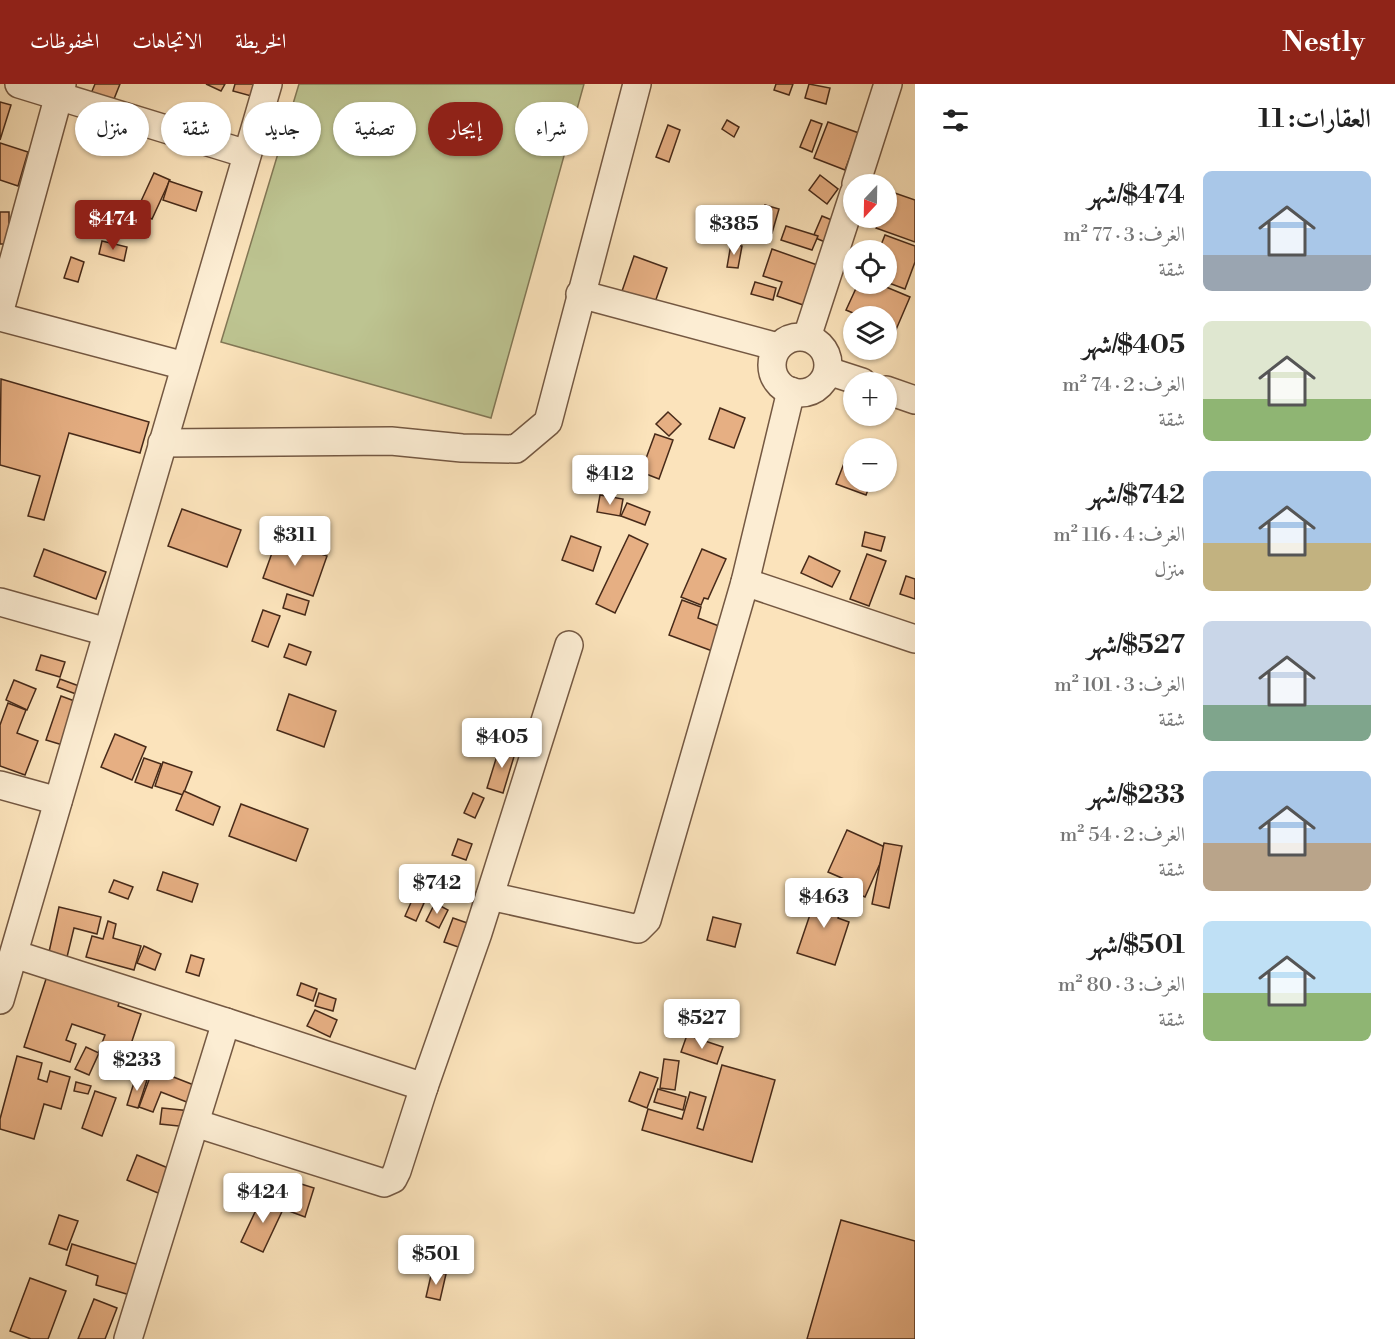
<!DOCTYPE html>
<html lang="ar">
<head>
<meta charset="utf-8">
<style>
  :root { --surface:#fff; --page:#f6f6f6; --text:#222; --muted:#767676; --accent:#8f2418 }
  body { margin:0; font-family:"Libre Bodoni",Amiri,serif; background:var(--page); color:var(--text); direction:rtl; height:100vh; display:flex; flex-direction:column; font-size:22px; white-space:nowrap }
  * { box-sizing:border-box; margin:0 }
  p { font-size:20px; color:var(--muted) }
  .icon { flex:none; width:33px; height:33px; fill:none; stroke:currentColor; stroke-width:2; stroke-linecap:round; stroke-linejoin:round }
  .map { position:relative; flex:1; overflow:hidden; direction:ltr }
  .side { display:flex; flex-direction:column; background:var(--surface); width:480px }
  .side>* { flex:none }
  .top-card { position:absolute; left:18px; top:18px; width:570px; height:54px; direction:rtl; display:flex; gap:12px }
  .needle { width:39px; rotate:202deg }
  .controls { position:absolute; left:843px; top:90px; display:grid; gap:12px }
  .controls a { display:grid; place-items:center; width:54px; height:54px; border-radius:50%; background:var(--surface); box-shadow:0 2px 4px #0004; font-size:30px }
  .price { position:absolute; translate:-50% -51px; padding:0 14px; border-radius:6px; background:#fff; color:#222; font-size:20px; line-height:39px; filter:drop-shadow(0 2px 3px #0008) }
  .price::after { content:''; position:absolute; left:50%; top:36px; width:18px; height:14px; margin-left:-9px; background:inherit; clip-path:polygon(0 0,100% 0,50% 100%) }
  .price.current { background:var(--accent); color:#fff }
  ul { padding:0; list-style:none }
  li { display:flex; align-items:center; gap:18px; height:150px; padding:0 24px }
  li span { display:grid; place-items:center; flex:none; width:168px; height:120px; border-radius:9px; color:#555 }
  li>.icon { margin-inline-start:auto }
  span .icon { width:72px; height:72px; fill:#fffc; stroke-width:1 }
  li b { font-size:26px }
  h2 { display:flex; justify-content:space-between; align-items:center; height:72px; padding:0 24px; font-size:26px }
  .chip { padding:0 21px; border-radius:27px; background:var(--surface); box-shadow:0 2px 4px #0004; font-size:21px; line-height:54px }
  .chip.current { background:var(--accent); color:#fff }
  header { display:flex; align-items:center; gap:36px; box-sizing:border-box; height:84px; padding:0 30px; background:var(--accent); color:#fff }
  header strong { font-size:28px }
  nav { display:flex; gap:33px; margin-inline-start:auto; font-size:21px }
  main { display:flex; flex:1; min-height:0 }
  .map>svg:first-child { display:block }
  .green { fill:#bdc491; stroke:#827755; stroke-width:1.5 }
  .building { fill:#e6af83; stroke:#472a19; stroke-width:1.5 }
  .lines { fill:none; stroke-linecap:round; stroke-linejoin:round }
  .minor-casing { stroke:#745842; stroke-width:30 }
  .minor { stroke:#fcedd3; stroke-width:27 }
</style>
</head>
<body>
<header>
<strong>Nestly</strong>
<nav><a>الخريطة</a><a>الاتجاهات</a><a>المحفوظات</a></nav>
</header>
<main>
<section class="side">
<h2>العقارات: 11<svg class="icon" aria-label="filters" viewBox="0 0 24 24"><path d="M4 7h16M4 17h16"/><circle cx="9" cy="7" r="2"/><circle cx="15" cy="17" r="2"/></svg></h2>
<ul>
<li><span style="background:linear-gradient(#a9c7e8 70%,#9aa5b1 0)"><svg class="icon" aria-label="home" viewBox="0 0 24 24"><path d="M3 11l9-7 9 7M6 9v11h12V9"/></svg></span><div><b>$474/شهر</b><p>الغرف: 3 · 77 m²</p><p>شقة</p></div></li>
<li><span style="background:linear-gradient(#dfe7d0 65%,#8fb573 0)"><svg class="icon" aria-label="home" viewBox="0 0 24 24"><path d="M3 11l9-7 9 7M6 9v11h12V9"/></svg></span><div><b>$405/شهر</b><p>الغرف: 2 · 74 m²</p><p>شقة</p></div></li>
<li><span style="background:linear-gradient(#a9c7e8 60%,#c2b280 0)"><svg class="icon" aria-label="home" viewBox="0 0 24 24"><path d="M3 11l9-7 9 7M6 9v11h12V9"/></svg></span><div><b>$742/شهر</b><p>الغرف: 4 · 116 m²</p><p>منزل</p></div></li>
<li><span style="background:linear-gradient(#c9d6e8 70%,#7fa58c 0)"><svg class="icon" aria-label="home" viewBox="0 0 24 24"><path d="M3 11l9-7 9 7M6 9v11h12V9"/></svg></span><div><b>$527/شهر</b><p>الغرف: 3 · 101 m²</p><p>شقة</p></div></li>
<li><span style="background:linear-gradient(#a9c7e8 60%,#b9a48a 0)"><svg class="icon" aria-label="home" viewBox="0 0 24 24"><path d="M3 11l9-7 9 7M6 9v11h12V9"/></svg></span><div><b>$233/شهر</b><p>الغرف: 2 · 54 m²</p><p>شقة</p></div></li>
<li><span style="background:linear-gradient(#bfe0f5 60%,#8fb573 0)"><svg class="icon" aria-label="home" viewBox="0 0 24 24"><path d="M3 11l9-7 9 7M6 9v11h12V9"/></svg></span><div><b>$501/شهر</b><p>الغرف: 3 · 80 m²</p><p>شقة</p></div></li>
</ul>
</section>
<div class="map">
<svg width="915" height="1255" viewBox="0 0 915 1255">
  <rect width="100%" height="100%" fill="#fbe3bb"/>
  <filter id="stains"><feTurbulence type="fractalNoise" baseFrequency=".00333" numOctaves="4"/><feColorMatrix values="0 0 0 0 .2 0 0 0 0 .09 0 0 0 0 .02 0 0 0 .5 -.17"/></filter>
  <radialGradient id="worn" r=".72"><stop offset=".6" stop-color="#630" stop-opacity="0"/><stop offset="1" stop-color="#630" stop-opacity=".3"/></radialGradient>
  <polygon class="green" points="299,0 584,0 491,334 221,258"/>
  <g class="building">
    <polygon points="95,0 120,0 112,20 90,12"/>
    <polygon points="206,0 225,0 221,7"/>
    <polygon points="235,0 257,0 259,14 233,7"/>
    <polygon points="776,0 793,0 789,11 774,6"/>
    <polygon points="809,0 830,4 826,20 805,14"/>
    <polygon points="0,18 11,21 0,56"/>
    <polygon points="727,36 739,43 734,53 722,45"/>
    <polygon points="811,36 822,40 812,68 800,63"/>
    <polygon points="828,38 859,49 845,86 814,74"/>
    <polygon points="668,41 680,46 669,78 656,73"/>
    <polygon points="0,59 28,68 18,102 0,96"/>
    <polygon points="154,89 170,96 152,135 136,128"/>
    <polygon points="820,91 838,105 827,120 809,106"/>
    <polygon points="169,97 202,108 196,127 163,116"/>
    <polygon points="889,107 915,116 915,158 876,144 880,134 886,134 886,114"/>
    <polygon points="765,121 779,125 772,149 758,145"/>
    <rect x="0" y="128" width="9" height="32"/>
    <polygon points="822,132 839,139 830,160 813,153"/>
    <polygon points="786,142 818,152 812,166 781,156"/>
    <polygon points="885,151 915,162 915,178 905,205 886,198 886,166 879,166"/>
    <polygon points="102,157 127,163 124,177 99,170"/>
    <polygon points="731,160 742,162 738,184 727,183"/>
    <polygon points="772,165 823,183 809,223 777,212 782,198 763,192"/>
    <polygon points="634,172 667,184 653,224 620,213"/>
    <polygon points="71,173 84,178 78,198 64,194"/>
    <polygon points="755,198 776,204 773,216 751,210"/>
    <polygon points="858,200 879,200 910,213 895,248 886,244 886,232 860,232 846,226"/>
    <polygon points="1,295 149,338 140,369 69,349 44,436 28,432 40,392 0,381"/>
    <polygon points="720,324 745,334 734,364 709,355"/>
    <polygon points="668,328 681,340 669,352 656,340"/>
    <polygon points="655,350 673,356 659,395 641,388"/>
    <polygon points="848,369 854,371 854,398 871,398 866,411 836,400"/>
    <polygon points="600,411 623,415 620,432 597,428"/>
    <polygon points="627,419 650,428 645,441 621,432"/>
    <polygon points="182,425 241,446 227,483 168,462"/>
    <polygon points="865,448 885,453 881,467 862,462"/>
    <polygon points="629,451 648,460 615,529 596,520"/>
    <polygon points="571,452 601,463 593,487 562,476"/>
    <polygon points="277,455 327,472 313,512 263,494"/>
    <polygon points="44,465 106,488 96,515 34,492"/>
    <polygon points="702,465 726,475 708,515 704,514 701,521 681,513"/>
    <polygon points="867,470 886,477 869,522 850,515"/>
    <polygon points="809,472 840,487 832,503 801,489"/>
    <polygon points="906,492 915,495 915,515 900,510"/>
    <polygon points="287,510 309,517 305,531 283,524"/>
    <polygon points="682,516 701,523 698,534 724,544 715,568 669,551"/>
    <polygon points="263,526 280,532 268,563 252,557"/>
    <polygon points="289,560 311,568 306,581 284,573"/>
    <polygon points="41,571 65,578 60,593 36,586"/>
    <polygon points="60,595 79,602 76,610 57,603"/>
    <polygon points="14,596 36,605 27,626 6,616"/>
    <polygon points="289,610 336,627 324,663 277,646"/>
    <polygon points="61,612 80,619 66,662 46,656"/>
    <polygon points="8,619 26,626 17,649 38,657 25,691 0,682 0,641"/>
    <polygon points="115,650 146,663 132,696 101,683"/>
    <polygon points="500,662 516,666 503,709 487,704"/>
    <polygon points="144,674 161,680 152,704 135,698"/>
    <polygon points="163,678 192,688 183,711 155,702"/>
    <polygon points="184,707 220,723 213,741 176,726"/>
    <polygon points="473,709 484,714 475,734 464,729"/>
    <polygon points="241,720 308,745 296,777 229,752"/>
    <polygon points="847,746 887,764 865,813 841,802 844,795 828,788"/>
    <polygon points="458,755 472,760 466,776 452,771"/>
    <polygon points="884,759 902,762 889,824 872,820"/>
    <polygon points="163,788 198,800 192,818 157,806"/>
    <polygon points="114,796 133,803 128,815 109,808"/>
    <polygon points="819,804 845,813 838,834 849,838 835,881 797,869"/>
    <polygon points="413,814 424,819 416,837 405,832"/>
    <polygon points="435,819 448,826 439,844 426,837"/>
    <polygon points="59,823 101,833 97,850 74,844 67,873 49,868"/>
    <polygon points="713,833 741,840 735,863 707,856"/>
    <polygon points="453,834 473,841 464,865 444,858"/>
    <polygon points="108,837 116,840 113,854 141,862 134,886 86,873 92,852 103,855"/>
    <polygon points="144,862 161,870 155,886 137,879"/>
    <polygon points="191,871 204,875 199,892 186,888"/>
    <polygon points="48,889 121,913 118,922 141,930 125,978 98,970 105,951 72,940 66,956 76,960 70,978 24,963"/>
    <polygon points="301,899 317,905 313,917 297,911"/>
    <polygon points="319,909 336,915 333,927 315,922"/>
    <polygon points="315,926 337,936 330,953 307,942"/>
    <polygon points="687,951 723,963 717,980 681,968"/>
    <polygon points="86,963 99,969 89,991 75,985"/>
    <polygon points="17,972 42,979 38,995 47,998 50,987 70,993 61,1025 44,1020 34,1055 0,1045 0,1035"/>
    <polygon points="664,975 679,977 675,1006 660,1004"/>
    <polygon points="722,981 775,996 752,1078 642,1046 648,1025 682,1035 690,1008 706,1013 697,1044 703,1046"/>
    <polygon points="153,985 204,1005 197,1022 161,1008 153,1028 139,1023"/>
    <polygon points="640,988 658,994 647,1024 629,1017"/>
    <polygon points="136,992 147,996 138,1024 127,1021"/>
    <polygon points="76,998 91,1002 88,1010 74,1007"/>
    <polygon points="658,1005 686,1013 683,1026 654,1018"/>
    <polygon points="95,1007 116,1014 102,1052 82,1044"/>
    <polygon points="162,1024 191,1027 188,1043 160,1040"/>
    <polygon points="137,1071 168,1084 158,1109 127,1096"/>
    <polygon points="298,1099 314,1104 305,1133 289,1127"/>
    <polygon points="263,1111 285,1121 263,1168 241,1158"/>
    <polygon points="59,1131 78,1137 67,1166 49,1160"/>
    <polygon points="841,1136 915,1157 915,1255 807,1255"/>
    <polygon points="72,1160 139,1181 130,1211 96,1201 98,1192 66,1181"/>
    <polygon points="432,1187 446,1190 440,1216 426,1213"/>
    <polygon points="30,1194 66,1207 48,1255 31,1255 10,1247"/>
    <polygon points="94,1215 117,1224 105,1255 78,1255"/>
  </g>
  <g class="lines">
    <g class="minor-casing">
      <g id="minor">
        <polyline points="19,0 247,70"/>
        <polyline points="856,100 888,0"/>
        <polyline points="580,210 778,263"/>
        <polyline points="0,226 62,0"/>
        <polyline points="0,233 185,282"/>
        <circle cx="800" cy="281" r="28"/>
        <polyline points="807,253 854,109"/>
        <polyline points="828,287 862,298"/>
        <polyline points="886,306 915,316"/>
        <polyline points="162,359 391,357 462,364 516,365 548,338 637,0"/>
        <polyline points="745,498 915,555"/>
        <polyline points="0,518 107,548"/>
        <polyline points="0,701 58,717"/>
        <polyline points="490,812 638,845 647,836 745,498 791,307"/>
        <polyline points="14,870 226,938 128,1255"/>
        <polyline points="0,916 268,0"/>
        <polyline points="226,938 424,1003 478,849 569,561"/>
        <polyline points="195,1039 384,1099 393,1095 397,1087 424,1003"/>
      </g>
    </g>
    <use href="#minor" class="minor"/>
  </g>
  <rect width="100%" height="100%" filter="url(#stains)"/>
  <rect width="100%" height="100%" fill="url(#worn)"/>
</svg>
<div class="controls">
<a><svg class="needle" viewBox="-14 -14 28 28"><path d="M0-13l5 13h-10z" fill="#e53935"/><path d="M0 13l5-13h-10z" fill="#767676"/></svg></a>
<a><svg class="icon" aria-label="locate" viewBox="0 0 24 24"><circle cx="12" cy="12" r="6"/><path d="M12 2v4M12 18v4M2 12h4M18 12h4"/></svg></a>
<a><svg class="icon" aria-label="layers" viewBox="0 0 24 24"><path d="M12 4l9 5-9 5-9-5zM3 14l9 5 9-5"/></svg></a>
<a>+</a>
<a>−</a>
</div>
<b class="price current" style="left:113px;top:167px">$474</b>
<b class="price" style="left:734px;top:172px">$385</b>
<b class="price" style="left:610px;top:422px">$412</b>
<b class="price" style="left:295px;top:483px">$311</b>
<b class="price" style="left:502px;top:685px">$405</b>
<b class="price" style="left:437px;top:831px">$742</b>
<b class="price" style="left:824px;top:845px">$463</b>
<b class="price" style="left:702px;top:966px">$527</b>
<b class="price" style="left:137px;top:1008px">$233</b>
<b class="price" style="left:263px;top:1140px">$424</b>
<b class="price" style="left:436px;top:1202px">$501</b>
<div class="top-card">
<a class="chip">شراء</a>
<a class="chip current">إيجار</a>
<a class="chip">تصفية</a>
<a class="chip">جديد</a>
<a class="chip">شقة</a>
<a class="chip">منزل</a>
</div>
</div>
</main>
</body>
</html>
